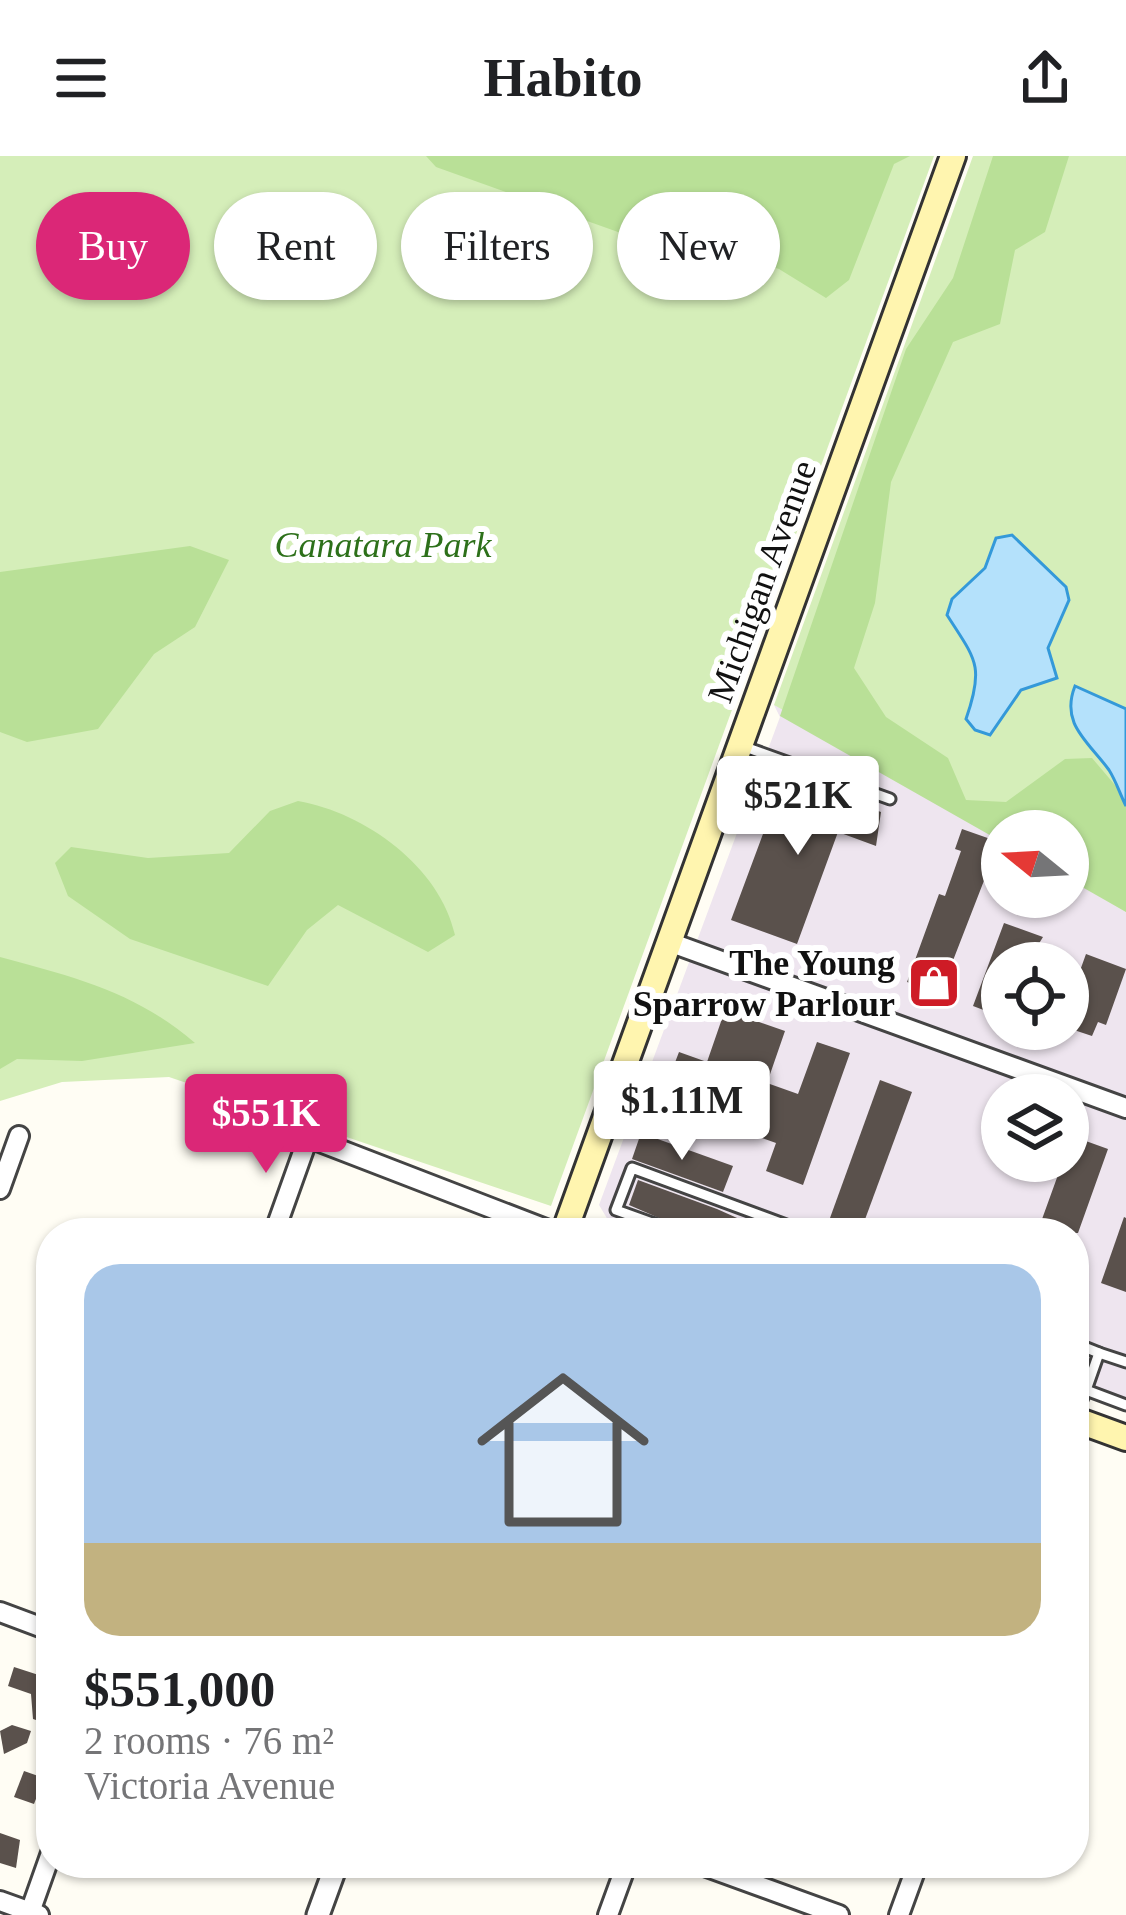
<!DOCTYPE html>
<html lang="en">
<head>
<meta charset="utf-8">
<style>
  :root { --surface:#fff; --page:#f6f6f6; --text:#202124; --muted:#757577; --accent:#db2777 }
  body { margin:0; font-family:"Times New Roman",serif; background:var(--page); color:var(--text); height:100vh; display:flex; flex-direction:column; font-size:45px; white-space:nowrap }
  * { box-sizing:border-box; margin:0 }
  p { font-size:39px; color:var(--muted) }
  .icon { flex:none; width:66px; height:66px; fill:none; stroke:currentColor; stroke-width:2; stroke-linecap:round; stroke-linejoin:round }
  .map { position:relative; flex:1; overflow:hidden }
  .side { position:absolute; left:36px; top:1062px; width:1053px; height:660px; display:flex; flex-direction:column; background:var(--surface); border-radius:48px; box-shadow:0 3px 9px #0004 }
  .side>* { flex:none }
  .banner { position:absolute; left:36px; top:36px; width:1056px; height:108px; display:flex; gap:24px }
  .needle { width:78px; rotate:288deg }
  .tools { position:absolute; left:981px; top:654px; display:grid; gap:24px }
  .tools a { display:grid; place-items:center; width:108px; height:108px; border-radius:50%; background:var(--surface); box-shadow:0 3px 9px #0004; font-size:60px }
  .price { position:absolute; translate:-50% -102px; padding:0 27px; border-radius:12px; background:#fff; color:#222; font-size:39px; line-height:78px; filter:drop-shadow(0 3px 6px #0008) }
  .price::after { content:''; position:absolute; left:50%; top:72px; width:36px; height:27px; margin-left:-18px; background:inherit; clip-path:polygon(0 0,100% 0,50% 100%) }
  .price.on { background:var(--accent); color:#fff }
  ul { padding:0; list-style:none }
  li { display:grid; align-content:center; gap:24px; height:636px; padding:0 48px }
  li span { display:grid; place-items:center; height:372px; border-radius:36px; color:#555 }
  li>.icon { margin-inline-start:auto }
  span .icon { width:216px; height:216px; fill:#fffc; stroke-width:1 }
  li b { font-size:51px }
  .pill { padding:0 42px; border-radius:54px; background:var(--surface); box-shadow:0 3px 9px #0004; font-size:42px; line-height:108px }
  .pill.on { background:var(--accent); color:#fff }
  header { display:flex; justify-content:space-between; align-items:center; height:156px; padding:0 48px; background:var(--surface); font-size:54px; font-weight:700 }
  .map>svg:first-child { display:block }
  .industrial { fill:#eee5ef; fill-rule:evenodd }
  .green { fill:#d5eeb9 }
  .forest { fill:#b9e097 }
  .water { fill:#b4e1fb; stroke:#3499d9; stroke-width:3 }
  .building { fill:#5a514c }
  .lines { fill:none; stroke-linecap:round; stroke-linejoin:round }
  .service-casing { stroke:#444; stroke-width:15 }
  .minor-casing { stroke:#444; stroke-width:24 }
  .tertiary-casing { stroke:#444; stroke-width:27 }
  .secondary-casing { stroke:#333; stroke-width:30 }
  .service { stroke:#fff; stroke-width:9 }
  .minor { stroke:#fff; stroke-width:18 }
  .tertiary { stroke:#fff; stroke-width:21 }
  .secondary { stroke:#fff5af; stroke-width:24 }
  .labels { text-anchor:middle; stroke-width:12; stroke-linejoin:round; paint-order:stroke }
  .park-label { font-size:36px; font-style:italic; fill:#2d701a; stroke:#fff }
  .street-label { font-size:36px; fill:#111; stroke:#fff }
  .poi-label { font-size:36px; font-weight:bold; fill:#111; stroke:#fff; text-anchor:end }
</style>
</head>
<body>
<header><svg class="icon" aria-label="menu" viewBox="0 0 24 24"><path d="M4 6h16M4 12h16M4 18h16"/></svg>Habito<svg class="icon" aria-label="share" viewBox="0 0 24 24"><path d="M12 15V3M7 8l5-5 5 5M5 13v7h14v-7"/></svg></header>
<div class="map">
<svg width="1126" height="1759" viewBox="0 0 1126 1759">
  <rect width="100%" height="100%" fill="#fffdf4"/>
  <path class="industrial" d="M774,549L818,569L1002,681V741H1068V721L1126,756V1244L1074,1226V1077H646L608,1064L599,1049L780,561ZM1002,807H1068V873H1002ZM1002,939H1068V1005H1002Z"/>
  <g class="green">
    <polygon points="0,0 934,0 551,1050 169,921 62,926 0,945"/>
    <polygon points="973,0 1126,0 1126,756 1068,721 1068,675 1002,675 774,549"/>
  </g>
  <g class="forest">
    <polygon points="426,0 910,0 894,8 849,124 826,142 779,113 732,99 660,91 436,11"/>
    <polygon points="993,0 1069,0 1045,76 1015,94 1000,168 953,186 891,326 875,447 854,512 886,561 948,602 966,644 1006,646 1065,603 1092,602 1126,642 1126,756 1068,723 1068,675 1002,675 1002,686 780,560 906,193 953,122"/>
    <polygon points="190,390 229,404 195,471 154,498 98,573 27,586 0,576 0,416"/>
    <path d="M298,645C366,657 440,711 455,779L428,796L338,749L307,774L268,830L130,783L68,740L55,707L71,691L148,702L229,697L270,655Z"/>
    <path d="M0,801C74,821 136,836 195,887L82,905L17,903L0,913Z"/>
  </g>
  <g class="water">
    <path d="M1012,379L1066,431L1069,444L1048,492L1057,522L1021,534L990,579L975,574L966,563C985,509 975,503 947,459L952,443L985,412L996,382Z"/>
    <path d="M1075,530L1126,553V650C1120,638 1116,625 1109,614C1088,585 1060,568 1075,530Z"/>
  </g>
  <g class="building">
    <polygon points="790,623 881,656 876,690 838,676 797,788 731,764 770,659 776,661"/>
    <polygon points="962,673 999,686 940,838 907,826 939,738 945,740 961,695 955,693"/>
    <polygon points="1004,767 1043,781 1027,807 1002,807 1002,861 973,850"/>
    <polygon points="1086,798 1126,813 1106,869 1098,866 1092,880 1068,872 1068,848"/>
    <polygon points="725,854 785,875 767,927 798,938 817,886 850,897 803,1029 766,1015 776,987 673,951 679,934 666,930 679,896 707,906"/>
    <polygon points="880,924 912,936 860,1077 837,1077 826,1073"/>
    <polygon points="641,977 733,1010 723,1036 632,1003"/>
    <polygon points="1072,980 1108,993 1078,1077 1037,1077 1063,1005 1068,1005"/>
    <polygon points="638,1024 717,1053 771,1077 689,1075 629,1049"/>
    <polygon points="1124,1061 1126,1062 1126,1136 1101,1127"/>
    <polygon points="14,1511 51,1523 51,1569 33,1563 31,1538 8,1530"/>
    <polygon points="12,1569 31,1575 27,1587 4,1598 0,1575"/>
    <polygon points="24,1615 44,1622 34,1648 14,1641"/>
    <polygon points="0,1677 20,1684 16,1712 0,1707"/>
  </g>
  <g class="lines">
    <g class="service-casing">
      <g id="service">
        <polyline points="745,591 890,643"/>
        <polyline points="680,1077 616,1054 632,1012 808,1077"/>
        <polyline points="1074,1187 1099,1197 1086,1234"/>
        <polyline points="1099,1197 1126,1206"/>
        <polyline points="1076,1258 1086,1234 1126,1249"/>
      </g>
    </g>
    <g class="minor-casing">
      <g id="minor">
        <polyline points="669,786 1126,952"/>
        <polyline points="276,969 556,1077"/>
        <polyline points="0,1033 19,980"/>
        <polyline points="274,1077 308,982"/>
        <polyline points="0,1456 51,1475"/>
        <polyline points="696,1707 839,1759"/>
        <polyline points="0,1745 39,1759"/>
        <polyline points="29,1759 51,1697"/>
        <polyline points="608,1759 627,1707"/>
        <polyline points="899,1759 918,1707"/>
      </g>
    </g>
    <g class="tertiary-casing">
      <polyline id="tertiary" points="318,1759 337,1707"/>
    </g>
    <g class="secondary-casing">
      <g id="secondary">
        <polyline points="564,1077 953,0"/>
        <polyline points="1074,1263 1126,1282"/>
      </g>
    </g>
    <use href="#service" class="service"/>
    <use href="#minor" class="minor"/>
    <use href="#tertiary" class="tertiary"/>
    <use href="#secondary" class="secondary"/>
  </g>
  <defs>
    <g id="shop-square" transform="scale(2.7)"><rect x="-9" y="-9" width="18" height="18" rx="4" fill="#ce1b26" stroke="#fff"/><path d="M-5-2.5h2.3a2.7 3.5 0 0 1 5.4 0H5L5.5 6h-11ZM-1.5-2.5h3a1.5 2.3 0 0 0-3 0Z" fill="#fff"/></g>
  </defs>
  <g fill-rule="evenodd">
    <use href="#shop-square" x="934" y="827"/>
  </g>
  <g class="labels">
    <g class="park-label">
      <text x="383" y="401">Canatara Park</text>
    </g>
    <g class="street-label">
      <text transform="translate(761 425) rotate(-70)" y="13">Michigan Avenue</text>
    </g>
    <g class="poi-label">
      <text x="895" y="819">The Young<tspan x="895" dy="41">Sparrow Parlour</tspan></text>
    </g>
  </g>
</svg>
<div class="tools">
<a><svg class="needle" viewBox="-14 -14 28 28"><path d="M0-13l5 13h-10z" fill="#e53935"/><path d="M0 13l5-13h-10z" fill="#757577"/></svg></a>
<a><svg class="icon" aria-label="locate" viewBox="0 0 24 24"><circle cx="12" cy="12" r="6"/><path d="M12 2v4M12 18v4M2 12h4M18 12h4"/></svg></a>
<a><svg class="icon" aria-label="layers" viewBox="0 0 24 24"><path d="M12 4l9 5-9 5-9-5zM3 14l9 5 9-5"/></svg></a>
</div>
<b class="price" style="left:798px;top:702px">$521K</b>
<b class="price" style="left:682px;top:1007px">$1.11M</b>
<b class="price on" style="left:266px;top:1020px">$551K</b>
<div class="banner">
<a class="pill on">Buy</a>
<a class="pill">Rent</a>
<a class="pill">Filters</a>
<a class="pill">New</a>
</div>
<section class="side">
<ul>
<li><span style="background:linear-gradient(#a9c7e8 75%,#c2b280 0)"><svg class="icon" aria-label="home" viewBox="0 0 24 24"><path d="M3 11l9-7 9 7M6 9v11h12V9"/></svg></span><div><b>$551,000</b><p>2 rooms · 76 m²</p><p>Victoria Avenue</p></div></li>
</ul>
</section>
</div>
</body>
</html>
